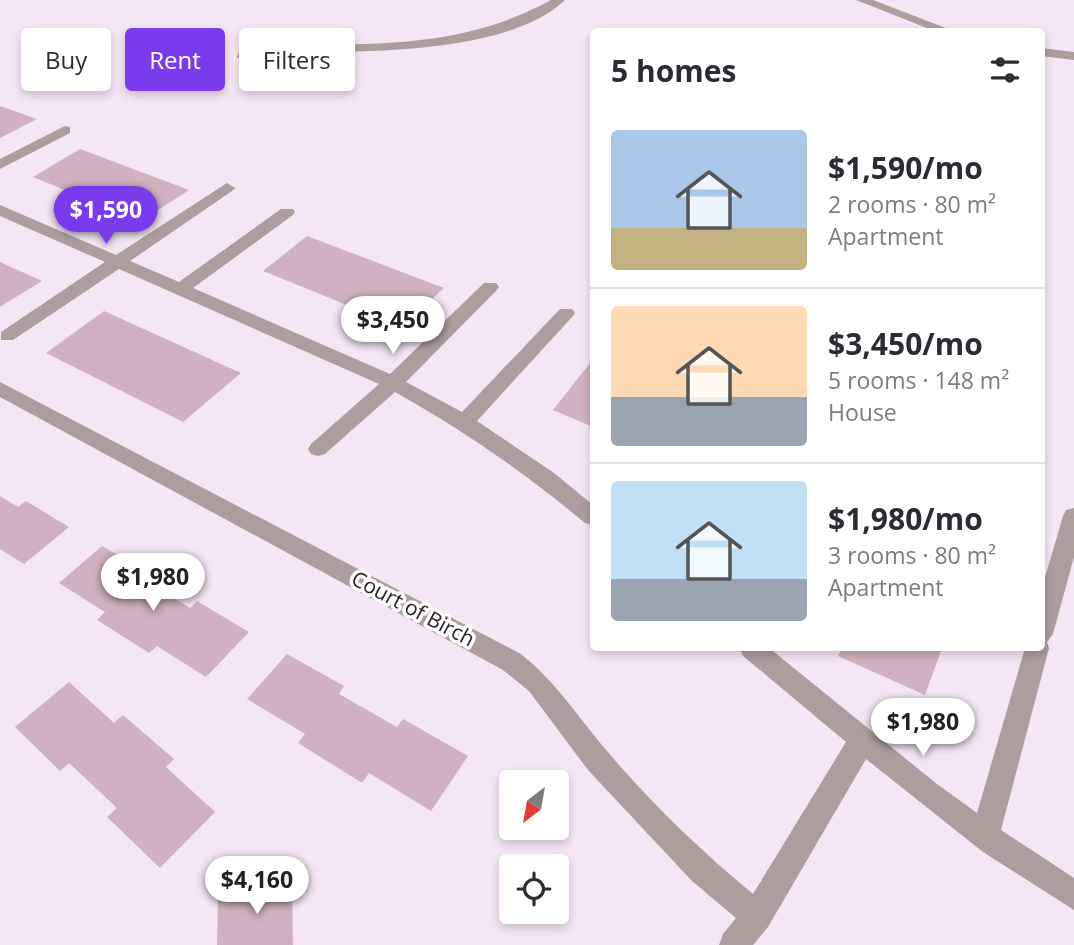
<!DOCTYPE html>
<html lang="en">
<head>
<meta charset="utf-8">
<style>
  :root { --surface:#fff; --page:#f2f2f3; --text:#2b2b33; --muted:#7c7c81; --line:#e1e1e2; --accent:#7c3aed }
  body { margin:0; font-family:"Open Sans",sans-serif; background:var(--page); color:var(--text); height:100vh; display:flex; flex-direction:column; font-size:26px; white-space:nowrap }
  * { box-sizing:border-box; margin:0 }
  p { font-size:23px; color:var(--muted) }
  .icon { flex:none; width:38px; height:38px; fill:none; stroke:currentColor; stroke-width:2; stroke-linecap:round; stroke-linejoin:round }
  .map { position:relative; flex:1; overflow:hidden }
  .sheet { position:absolute; left:590px; top:28px; width:455px; height:623px; display:flex; flex-direction:column; background:var(--surface); border-radius:7px; box-shadow:0 4px 10px #0003 }
  .sheet>* { flex:none }
  .top-card { position:absolute; left:21px; top:28px; width:464px; height:63px; display:flex; gap:14px }
  .needle { width:46px; rotate:211deg }
  .buttons { position:absolute; left:499px; top:770px; display:grid; gap:14px }
  .buttons a { display:grid; place-items:center; width:70px; height:70px; border-radius:7px; background:var(--surface); box-shadow:0 4px 10px #0003; font-size:35px }
  .price { position:absolute; translate:-50% -60px; padding:0 16px; border-radius:24px; background:#fff; color:#222; font-size:23px; line-height:46px; filter:drop-shadow(0 2px 4px #0008) }
  .price::after { content:''; position:absolute; left:50%; top:42px; width:21px; height:16px; margin-left:-10px; background:inherit; clip-path:polygon(0 0,100% 0,50% 100%) }
  .price.on { background:var(--accent); color:#fff }
  ul { padding:0; list-style:none }
  li { display:flex; align-items:center; gap:21px; height:175px; padding:0 21px }
  li+li { border-top:2px solid var(--line) }
  li span { display:grid; place-items:center; flex:none; width:196px; height:140px; border-radius:7px; color:#555 }
  li>.icon { margin-inline-start:auto }
  span .icon { width:84px; height:84px; fill:#fffc; stroke-width:1 }
  li b { font-size:30px }
  h2 { display:flex; justify-content:space-between; align-items:center; height:84px; padding:0 21px; font-size:30px }
  .chip { padding:0 24px; border-radius:7px; background:var(--surface); box-shadow:0 4px 10px #0003; font-size:24px; line-height:63px }
  .chip.on { background:var(--accent); color:#fff }
  .map>svg:first-child { display:block }
  .building { fill:#d1b1bf }
  .lines { fill:none; stroke-linecap:round; stroke-linejoin:round }
  .minor { fill:#ad9d9e; fill-rule:evenodd }
  .labels { text-anchor:middle; stroke-width:7; stroke-linejoin:round; paint-order:stroke }
  .street-label { font-size:21px; fill:#2b252a; stroke:#fff }
</style>
</head>
<body>
<div class="map">
<svg width="1074" height="945" viewBox="0 0 1074 945">
  <rect width="100%" height="100%" fill="#f5e6f5"/>
  <g class="building">
    <polygon points="0,106 37,119 0,138"/>
    <polygon points="80,149 189,190 141,221 33,177"/>
    <polygon points="307,236 444,288 401,327 263,271"/>
    <polygon points="0,262 42,281 0,307"/>
    <polygon points="104,311 241,373 183,422 46,353"/>
    <polygon points="590,363 593,364 593,427 553,410"/>
    <polygon points="0,496 18,507 26,501 69,527 24,564 0,549"/>
    <polygon points="102,546 149,573 142,579 190,608 197,601 249,632 206,677 157,646 149,653 97,620 105,612 59,583"/>
    <polygon points="842,648 942,648 925,695 838,656"/>
    <polygon points="287,654 344,686 339,694 397,727 403,719 468,756 431,811 369,773 362,783 298,743 305,734 247,699"/>
    <polygon points="69,682 114,723 123,715 174,759 166,767 215,812 160,868 107,817 117,808 69,763 60,771 15,727"/>
    <polygon points="292,880 293,945 217,945 218,896"/>
  </g>
  <g class="lines">
    <g class="minor">
      <path d="M551,0H565C508,54 369,51 295,53C280,69 253,72 237,57C243,36 277,37 293,46C387,43 465,47 551,0ZM263,48H276L282,52L267,59L249,55L253,51Z"/>
      <polygon points="856,0 873,0 956,32 937,32"/>
      <polygon points="1041,48 1074,52 1074,60 1041,56"/>
      <polygon points="65,126 70,127 70,133 0,169 0,159"/>
      <path d="M227,183L235,188L232,191L130,261L179,282L281,209H293L295,212L293,215L193,288L390,374L484,283H496L499,287L496,291L406,382L462,412L560,309H572L575,313L572,317L477,421L554,473L593,505V525L585,523C525,473 463,430 395,392L325,454L318,456L311,454L308,449L311,444L379,384L119,269L13,340H1V332L105,262L0,216V205L116,255Z"/>
      <path d="M0,382L521,654C558,684 577,716 607,751C650,802 701,851 753,894L846,742L743,656L740,648H769L937,784L977,813L1025,648H1041V591L1063,516L1066,510L1074,508V557L1053,634L1047,642L1049,648L1001,830L1074,878V910L983,852L866,759L768,927L753,945H719L723,934L736,918L692,881L588,770L529,691L503,670L0,397Z"/>
    </g>
  </g>
  <g class="labels">
    <g class="street-label">
      <text transform="translate(413 609) rotate(28)" y="7">Court of Birch</text>
    </g>
  </g>
</svg>
<div class="buttons">
<a><svg class="needle" viewBox="-14 -14 28 28"><path d="M0-13l5 13h-10z" fill="#e53935"/><path d="M0 13l5-13h-10z" fill="#7c7c81"/></svg></a>
<a><svg class="icon" aria-label="locate" viewBox="0 0 24 24"><circle cx="12" cy="12" r="6"/><path d="M12 2v4M12 18v4M2 12h4M18 12h4"/></svg></a>
</div>
<b class="price on" style="left:106px;top:246px">$1,590</b>
<b class="price" style="left:393px;top:356px">$3,450</b>
<b class="price" style="left:153px;top:613px">$1,980</b>
<b class="price" style="left:923px;top:758px">$1,980</b>
<b class="price" style="left:257px;top:916px">$4,160</b>
<div class="top-card">
<a class="chip">Buy</a>
<a class="chip on">Rent</a>
<a class="chip">Filters</a>
</div>
<section class="sheet">
<h2>5 homes<svg class="icon" aria-label="filters" viewBox="0 0 24 24"><path d="M4 7h16M4 17h16"/><circle cx="9" cy="7" r="2"/><circle cx="15" cy="17" r="2"/></svg></h2>
<ul>
<li><span style="background:linear-gradient(#a9c7e8 70%,#c2b280 0)"><svg class="icon" aria-label="home" viewBox="0 0 24 24"><path d="M3 11l9-7 9 7M6 9v11h12V9"/></svg></span><div><b>$1,590/mo</b><p>2 rooms · 80 m²</p><p>Apartment</p></div></li>
<li><span style="background:linear-gradient(#ffd9b3 65%,#9aa5b1 0)"><svg class="icon" aria-label="home" viewBox="0 0 24 24"><path d="M3 11l9-7 9 7M6 9v11h12V9"/></svg></span><div><b>$3,450/mo</b><p>5 rooms · 148 m²</p><p>House</p></div></li>
<li><span style="background:linear-gradient(#bfe0f5 70%,#9aa5b1 0)"><svg class="icon" aria-label="home" viewBox="0 0 24 24"><path d="M3 11l9-7 9 7M6 9v11h12V9"/></svg></span><div><b>$1,980/mo</b><p>3 rooms · 80 m²</p><p>Apartment</p></div></li>
</ul>
</section>
</div>
</body>
</html>
